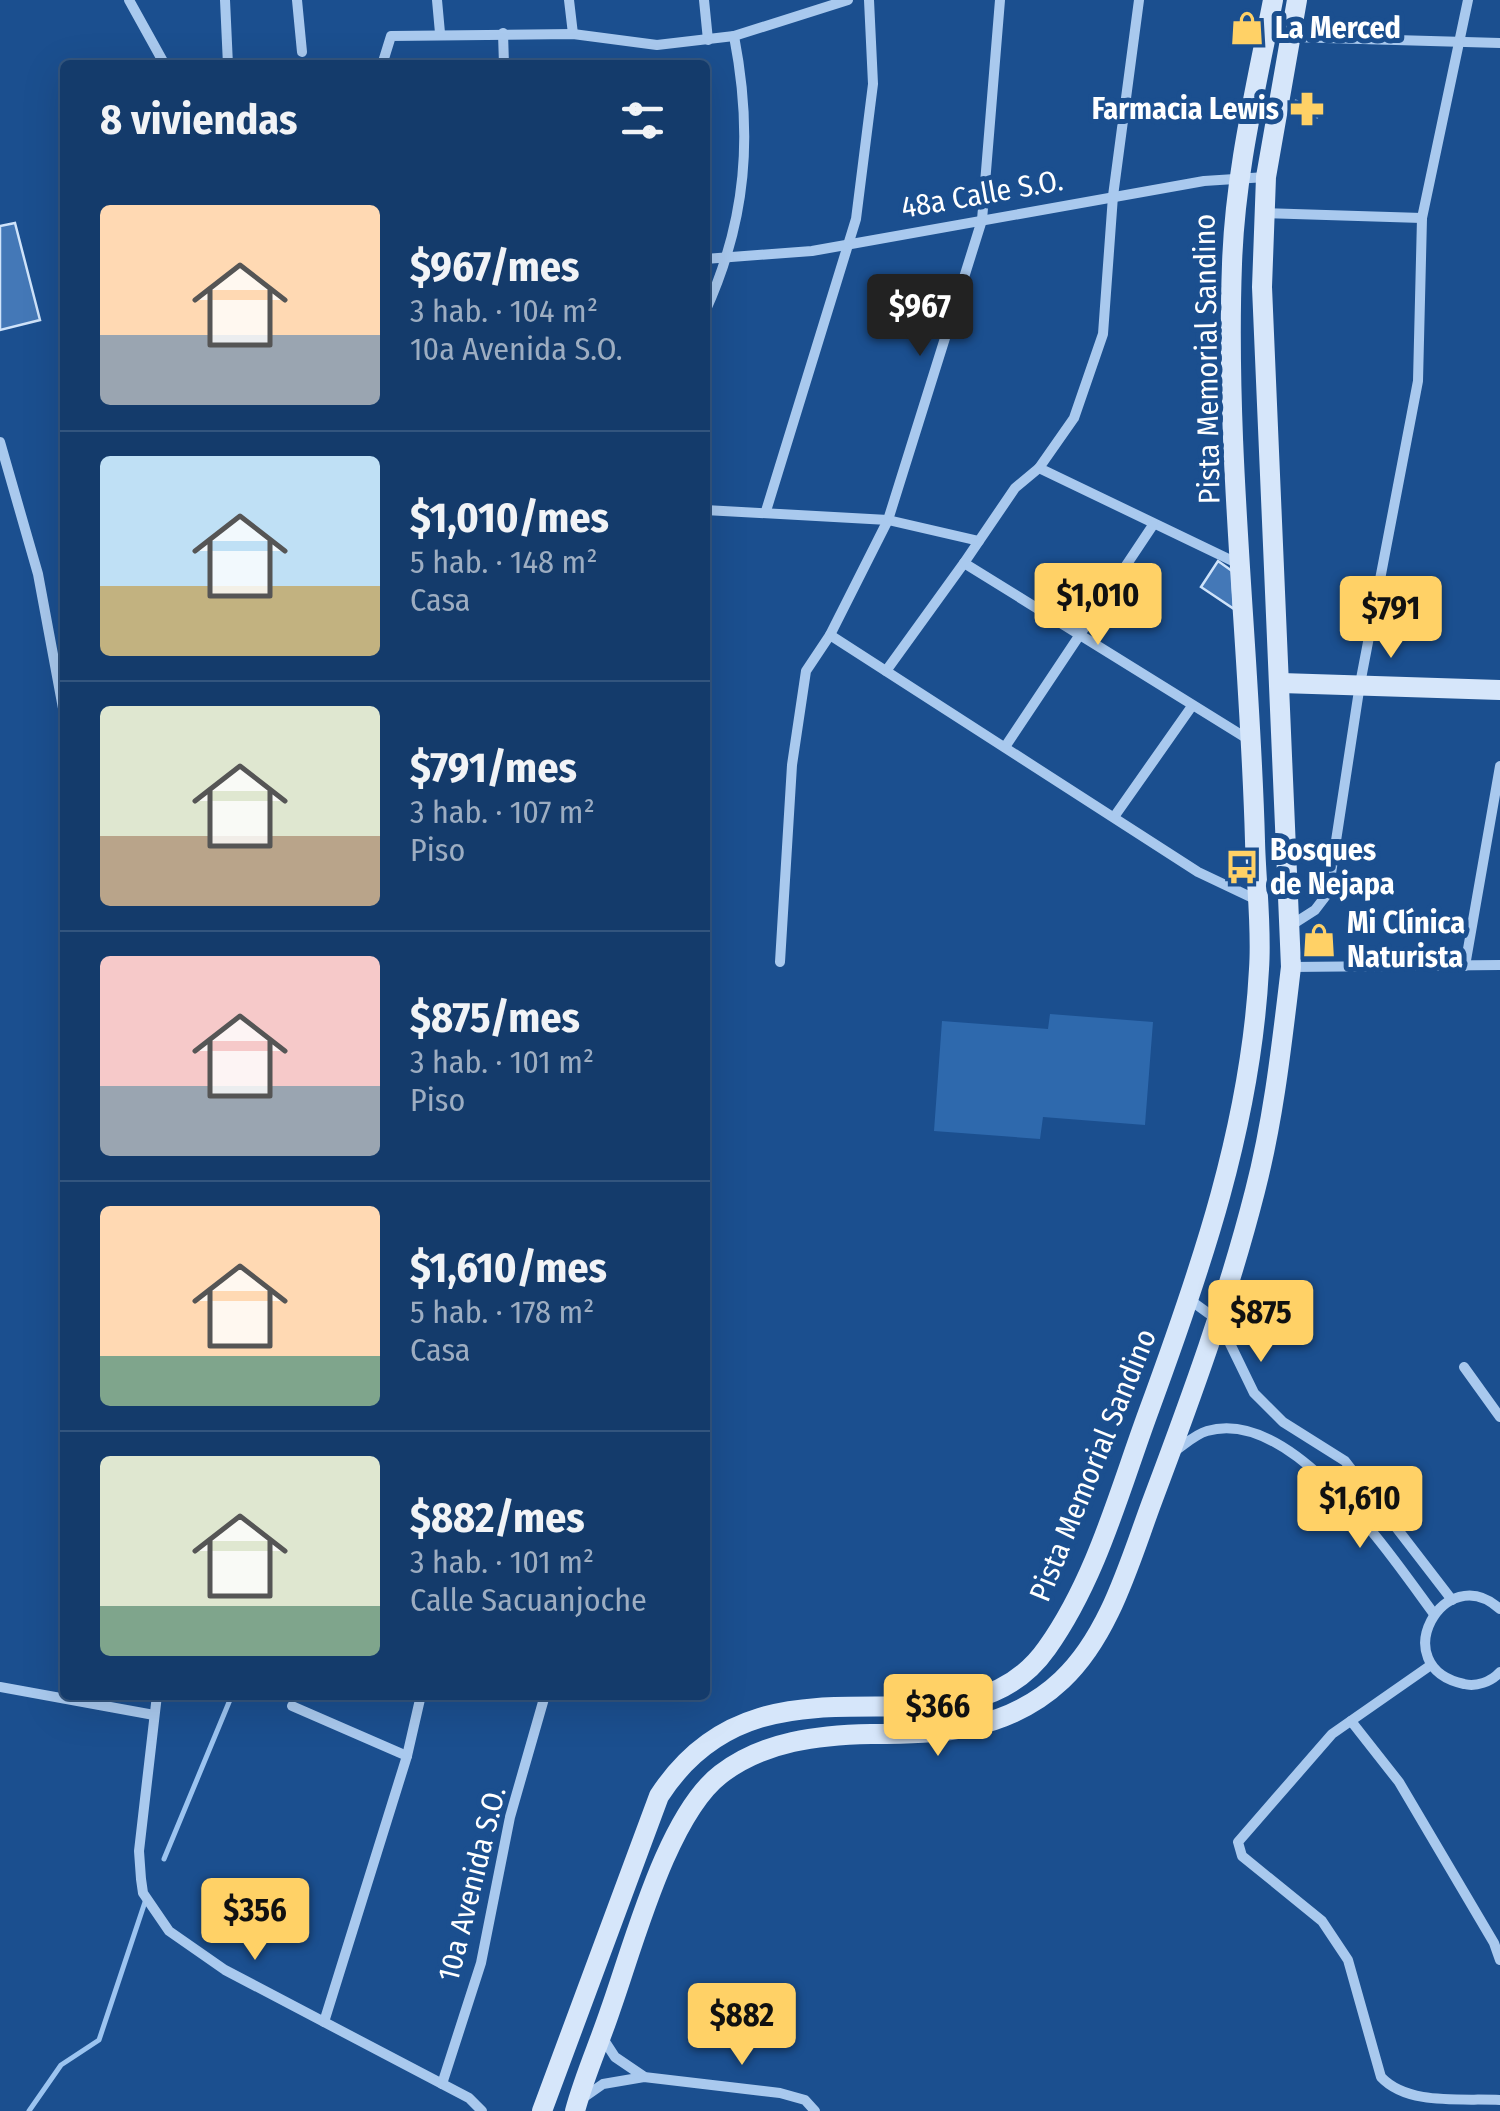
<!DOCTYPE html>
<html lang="es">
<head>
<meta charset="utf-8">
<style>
  :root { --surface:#143b6b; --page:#1d4271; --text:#f1f3f6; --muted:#9dadc1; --line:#33557e; --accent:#ffd166 }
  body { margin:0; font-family:"Fira Sans Condensed",sans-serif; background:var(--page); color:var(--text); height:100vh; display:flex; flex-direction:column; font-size:38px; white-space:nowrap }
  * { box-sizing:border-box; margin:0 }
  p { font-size:32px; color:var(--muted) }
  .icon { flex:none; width:55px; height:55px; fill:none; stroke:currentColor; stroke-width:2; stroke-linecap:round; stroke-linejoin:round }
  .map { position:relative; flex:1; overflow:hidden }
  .details { position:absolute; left:60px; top:60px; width:650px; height:1640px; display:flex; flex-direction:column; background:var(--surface); border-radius:10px; box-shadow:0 10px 40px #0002,0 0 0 2px var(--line) }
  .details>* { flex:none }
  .price { position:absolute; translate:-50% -85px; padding:0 22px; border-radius:10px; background:var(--accent); color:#111; font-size:32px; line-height:65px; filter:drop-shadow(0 2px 5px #0008) }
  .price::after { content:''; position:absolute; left:50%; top:60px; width:30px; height:22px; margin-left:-15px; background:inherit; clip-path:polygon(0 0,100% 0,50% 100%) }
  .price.active { background:#222; color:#fff }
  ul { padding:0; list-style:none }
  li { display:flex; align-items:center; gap:30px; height:250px; padding:0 40px }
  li+li { border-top:2px solid var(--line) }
  li span { display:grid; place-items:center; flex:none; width:280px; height:200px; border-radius:10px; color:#555 }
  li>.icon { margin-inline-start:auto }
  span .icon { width:120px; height:120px; fill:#fffc; stroke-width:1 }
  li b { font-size:42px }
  h2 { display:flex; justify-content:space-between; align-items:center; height:120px; padding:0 40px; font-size:42px }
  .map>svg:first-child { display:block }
  .green { fill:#2e69ad }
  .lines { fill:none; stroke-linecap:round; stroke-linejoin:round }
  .stream { stroke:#9cc4f0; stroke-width:5 }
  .building { fill:#4478b7; stroke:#cfe3fa; stroke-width:2.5 }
  .street { stroke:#a9c9ee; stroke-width:10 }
  .secondary { stroke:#d6e6fa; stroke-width:20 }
  .labels { text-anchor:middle; stroke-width:10; stroke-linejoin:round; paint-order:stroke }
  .poi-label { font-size:30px; font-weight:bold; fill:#fff; stroke:#1b4f8f; text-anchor:start }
  .street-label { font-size:30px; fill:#fff; stroke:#1b4f8f }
</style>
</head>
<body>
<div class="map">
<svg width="1500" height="2111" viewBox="0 0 1500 2111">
  <rect width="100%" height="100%" fill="#1b4f8f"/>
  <polygon class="green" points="1050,1014 1153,1022 1145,1125 1043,1117 1040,1139 934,1131 942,1021 1048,1029"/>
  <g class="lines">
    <g class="stream">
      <polyline points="164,1859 232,1695"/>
      <polyline points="29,2111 61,2065 99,2040 145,1902"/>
    </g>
  </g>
  <g class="building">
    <polygon points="1296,101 1319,105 1317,117 1294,113"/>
    <polygon points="15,223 40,320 0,330 0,226"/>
    <polygon points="1218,561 1232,571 1234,609 1201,587"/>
  </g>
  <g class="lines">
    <g class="street">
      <polyline points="129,0 165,65"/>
      <polyline points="225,0 228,65"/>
      <polyline points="297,0 302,52"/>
      <polyline points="437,0 440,33"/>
      <polyline points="569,0 573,34"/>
      <polyline points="704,0 708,40"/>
      <polyline points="1139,0 1113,196 1103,334 1074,418 1039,468 1241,565"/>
      <polyline points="503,33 504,65"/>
      <polyline points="1291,37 1500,43"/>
      <polyline points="382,65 391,36 573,34 657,45 734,36 848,0"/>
      <polyline points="1263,213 1422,218"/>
      <polyline points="705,259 812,251 1204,181 1266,177"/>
      <path d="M705,312C747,220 753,134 734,36"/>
      <polyline points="0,442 38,574 65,719"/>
      <polyline points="705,510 888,520 979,541"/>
      <polyline points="766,511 856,219 873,84 869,0"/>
      <polyline points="964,563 1015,488 1039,468"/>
      <polyline points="830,635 1198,872 1257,900"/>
      <polyline points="886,671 964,563 1251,741"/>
      <polyline points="1005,747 1153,525"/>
      <polyline points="1114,817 1192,706"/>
      <polyline points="1290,926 1315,910 1328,893 1360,684 1418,381 1422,218 1468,0"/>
      <polyline points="780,962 792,765 806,671 830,635 888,520 982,220 1000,0"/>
      <polyline points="1465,966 1500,766"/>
      <polyline points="1291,967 1500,965"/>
      <polyline points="1190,1300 1219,1321 1254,1393 1283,1422 1345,1461 1452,1600"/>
      <polyline points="1464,1367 1500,1417"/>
      <path d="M1175,1451C1185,1444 1196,1434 1207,1431C1292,1406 1391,1556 1434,1614"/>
      <path d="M1500,1609C1444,1558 1384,1667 1464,1684C1476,1687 1491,1682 1500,1672"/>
      <path d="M1431,1665L1332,1734L1238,1842L1242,1856L1322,1921L1348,1960L1381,2077C1408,2106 1462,2098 1500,2100"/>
      <polyline points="0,1687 154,1715"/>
      <polyline points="157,1695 139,1851 141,1879 143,1893 169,1931 225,1970 469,2098 482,2111"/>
      <polyline points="292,1706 407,1756"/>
      <polyline points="1351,1721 1399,1782 1494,1943 1500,1960"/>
      <polyline points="324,2022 407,1756 421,1695"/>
      <polyline points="602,2037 615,2057 643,2076"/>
      <polyline points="442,2084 481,1963 510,1817 545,1695"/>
      <polyline points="583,2098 603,2084 644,2077 780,2093 805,2100 815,2111"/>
    </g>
    <g class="secondary">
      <polyline points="1281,683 1500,690"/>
      <path d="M542,2111L659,1796C767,1629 959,1774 1047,1648C1096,1579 1119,1492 1148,1413C1201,1269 1251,1124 1259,969C1262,927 1256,883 1255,841C1250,650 1225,454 1232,264C1235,173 1256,88 1273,0"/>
      <path d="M575,2111C584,2077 599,2044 610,2011C633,1947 667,1815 721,1774C764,1741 819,1735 871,1734C941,1734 1008,1731 1062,1680C1110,1635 1130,1560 1153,1499C1191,1398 1228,1297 1255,1191C1274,1118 1282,1042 1291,967L1262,287L1266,177L1297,0"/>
    </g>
  </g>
  <defs>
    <g id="shop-bare" transform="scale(2.7)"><path d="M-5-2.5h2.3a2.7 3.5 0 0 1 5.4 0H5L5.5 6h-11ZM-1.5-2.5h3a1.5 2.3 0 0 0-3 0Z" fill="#ffd166" stroke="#1b4f8f" stroke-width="2.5" paint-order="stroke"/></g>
    <g id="pharmacy-bare" transform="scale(2.7)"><path d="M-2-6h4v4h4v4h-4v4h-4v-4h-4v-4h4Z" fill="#ffd166" stroke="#1b4f8f" stroke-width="2.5" paint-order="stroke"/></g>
    <g id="bus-bare" transform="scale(2.7)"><path d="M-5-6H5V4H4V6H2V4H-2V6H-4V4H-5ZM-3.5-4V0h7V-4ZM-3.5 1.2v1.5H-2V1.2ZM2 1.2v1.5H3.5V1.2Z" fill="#ffd166" stroke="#1b4f8f" stroke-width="2.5" paint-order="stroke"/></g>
  </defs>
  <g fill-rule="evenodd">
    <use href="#shop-bare" x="1247" y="28"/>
    <use href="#pharmacy-bare" x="1307" y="109"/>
    <use href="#bus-bare" x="1242" y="867"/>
    <use href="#shop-bare" x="1319" y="940"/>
  </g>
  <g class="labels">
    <g class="poi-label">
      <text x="1275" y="38">La Merced</text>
      <text x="1279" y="119" text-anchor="end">Farmacia Lewis</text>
      <text x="1270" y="860">Bosques<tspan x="1270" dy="34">de Nejapa</tspan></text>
      <text x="1347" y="933">Mi Clínica<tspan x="1347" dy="34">Naturista</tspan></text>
    </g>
    <g class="street-label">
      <text transform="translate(982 194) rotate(-10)" y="10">48a Calle S.O.</text>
      <text transform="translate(1207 359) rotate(-91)" y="10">Pista Memorial Sandino</text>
      <text transform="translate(1093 1465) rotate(-68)" y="10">Pista Memorial Sandino</text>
      <text transform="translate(472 1884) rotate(-76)" y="10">10a Avenida S.O.</text>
    </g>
  </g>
</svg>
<b class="price active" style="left:920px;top:359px">$967</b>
<b class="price" style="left:1098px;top:648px">$1,010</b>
<b class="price" style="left:1391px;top:661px">$791</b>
<b class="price" style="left:1261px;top:1365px">$875</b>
<b class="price" style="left:1360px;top:1551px">$1,610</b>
<b class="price" style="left:938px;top:1759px">$366</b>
<b class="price" style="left:255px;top:1963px">$356</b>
<b class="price" style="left:742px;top:2068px">$882</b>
<section class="details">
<h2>8 viviendas<svg class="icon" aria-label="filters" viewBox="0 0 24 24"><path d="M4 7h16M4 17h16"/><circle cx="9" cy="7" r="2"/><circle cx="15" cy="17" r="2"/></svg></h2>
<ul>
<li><span style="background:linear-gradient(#ffd9b3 65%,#9aa5b1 0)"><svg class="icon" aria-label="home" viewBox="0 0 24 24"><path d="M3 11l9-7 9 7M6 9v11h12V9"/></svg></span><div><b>$967/mes</b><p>3 hab. · 104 m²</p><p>10a Avenida S.O.</p></div></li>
<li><span style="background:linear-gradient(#bfe0f5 65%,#c2b280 0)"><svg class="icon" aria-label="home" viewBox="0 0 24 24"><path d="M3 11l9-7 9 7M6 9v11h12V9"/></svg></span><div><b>$1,010/mes</b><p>5 hab. · 148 m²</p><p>Casa</p></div></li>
<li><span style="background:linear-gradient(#dfe7d0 65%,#b9a48a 0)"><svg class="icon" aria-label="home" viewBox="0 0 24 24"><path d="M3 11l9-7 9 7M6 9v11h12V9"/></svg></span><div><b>$791/mes</b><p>3 hab. · 107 m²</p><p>Piso</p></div></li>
<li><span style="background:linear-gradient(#f6c9c9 65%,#9aa5b1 0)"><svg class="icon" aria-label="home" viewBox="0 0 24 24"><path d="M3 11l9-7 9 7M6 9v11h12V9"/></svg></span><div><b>$875/mes</b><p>3 hab. · 101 m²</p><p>Piso</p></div></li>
<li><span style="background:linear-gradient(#ffd9b3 75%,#7fa58c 0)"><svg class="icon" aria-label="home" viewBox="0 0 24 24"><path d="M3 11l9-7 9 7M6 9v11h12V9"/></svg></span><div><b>$1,610/mes</b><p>5 hab. · 178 m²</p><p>Casa</p></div></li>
<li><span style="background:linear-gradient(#dfe7d0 75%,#7fa58c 0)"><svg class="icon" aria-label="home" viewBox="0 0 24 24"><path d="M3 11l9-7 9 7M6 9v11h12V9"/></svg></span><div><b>$882/mes</b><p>3 hab. · 101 m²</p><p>Calle Sacuanjoche</p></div></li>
</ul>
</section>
</div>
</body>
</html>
